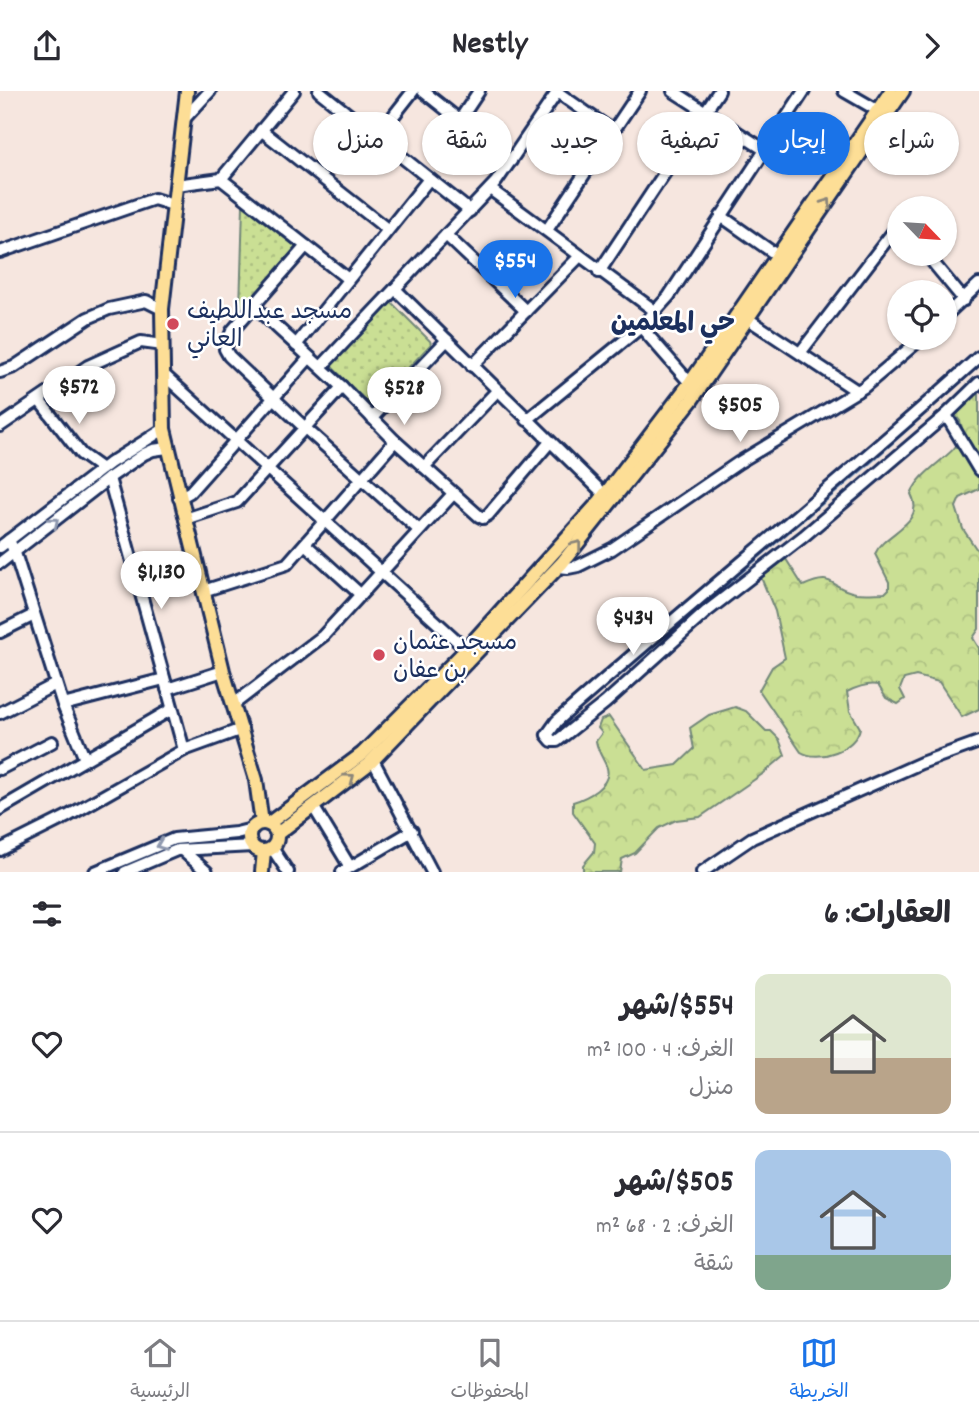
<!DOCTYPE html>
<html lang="ar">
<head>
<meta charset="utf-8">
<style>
  :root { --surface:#fff; --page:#f7f7f7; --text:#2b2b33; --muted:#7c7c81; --line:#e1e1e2; --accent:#1a73e8 }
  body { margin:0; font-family:Dekko,"Playpen Sans Arabic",sans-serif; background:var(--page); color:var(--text); direction:rtl; height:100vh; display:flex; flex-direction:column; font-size:26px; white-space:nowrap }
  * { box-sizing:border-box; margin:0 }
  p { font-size:23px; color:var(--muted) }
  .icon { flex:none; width:38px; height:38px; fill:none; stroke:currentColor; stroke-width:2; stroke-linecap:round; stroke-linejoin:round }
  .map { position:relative; height:781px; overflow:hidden; direction:ltr }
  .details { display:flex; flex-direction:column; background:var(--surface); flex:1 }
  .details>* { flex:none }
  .top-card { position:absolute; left:21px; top:21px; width:938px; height:63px; direction:rtl; display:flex; gap:14px }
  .needle { width:46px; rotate:115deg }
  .tools { position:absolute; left:887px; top:105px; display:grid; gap:14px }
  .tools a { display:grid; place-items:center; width:70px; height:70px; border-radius:50%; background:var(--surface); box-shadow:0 2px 5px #0004; font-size:35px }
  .price { position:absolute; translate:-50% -60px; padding:0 16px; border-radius:24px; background:#fff; color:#222; font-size:23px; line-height:46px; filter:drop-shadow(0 2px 4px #0008) }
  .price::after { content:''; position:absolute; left:50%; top:42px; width:21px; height:16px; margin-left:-10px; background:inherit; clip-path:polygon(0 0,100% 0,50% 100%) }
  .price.active { background:var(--accent); color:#fff }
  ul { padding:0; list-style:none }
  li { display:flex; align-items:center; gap:21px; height:175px; padding:0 28px }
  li+li { border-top:2px solid var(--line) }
  li span { display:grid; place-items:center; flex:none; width:196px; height:140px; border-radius:14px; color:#555 }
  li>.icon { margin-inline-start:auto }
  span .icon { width:84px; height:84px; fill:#fffc; stroke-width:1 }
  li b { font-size:30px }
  h2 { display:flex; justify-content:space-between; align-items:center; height:84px; padding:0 28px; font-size:30px }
  .pill { padding:0 24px; border-radius:32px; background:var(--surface); box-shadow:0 2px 5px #0004; font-size:24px; line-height:63px }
  .pill.active { background:var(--accent); color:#fff }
  header { display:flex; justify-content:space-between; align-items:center; height:91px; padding:0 28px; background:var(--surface); font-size:32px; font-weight:700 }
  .tab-bar { display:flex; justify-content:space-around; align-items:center; height:98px; border-top:2px solid var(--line); background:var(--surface); font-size:19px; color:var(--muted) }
  .tab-bar a { display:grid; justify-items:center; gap:4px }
  .tab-bar .active { color:var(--accent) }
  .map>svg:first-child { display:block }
  .grass { fill:url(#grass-dots); stroke:#728779; stroke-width:2 }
  .forest { fill:url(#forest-crowns); stroke:#728779; stroke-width:2 }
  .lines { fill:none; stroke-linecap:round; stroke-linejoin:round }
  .stream { stroke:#6a92bd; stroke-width:2 }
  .minor-casing { stroke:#1b2f5e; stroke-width:16 }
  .major-casing { stroke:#1b2f5e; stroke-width:18 }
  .minor { stroke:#fff; stroke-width:10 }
  .major { stroke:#fdde96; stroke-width:12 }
  .oneway { stroke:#8c867a }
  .oneway2 { stroke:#8d97ae }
  .poi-dot { fill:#d1495b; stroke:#fff; stroke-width:2.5 }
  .labels { text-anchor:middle; stroke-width:5; stroke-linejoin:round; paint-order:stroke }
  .poi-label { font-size:24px; fill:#1b2f5e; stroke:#fff; text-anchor:start }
  .neighbourhood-label { font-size:26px; font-weight:bold; fill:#1b2f5e; stroke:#fff }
</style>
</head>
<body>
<header><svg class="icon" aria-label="forward" viewBox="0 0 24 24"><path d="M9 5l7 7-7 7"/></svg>Nestly<svg class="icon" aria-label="share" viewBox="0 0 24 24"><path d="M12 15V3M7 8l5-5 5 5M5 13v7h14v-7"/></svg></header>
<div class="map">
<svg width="979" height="781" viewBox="0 0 979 781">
  <defs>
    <pattern id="grass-dots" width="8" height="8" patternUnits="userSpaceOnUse" patternTransform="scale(1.75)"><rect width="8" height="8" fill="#cadf94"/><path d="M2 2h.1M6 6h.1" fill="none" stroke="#adc082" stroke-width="1.8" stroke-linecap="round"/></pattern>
    <pattern id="forest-crowns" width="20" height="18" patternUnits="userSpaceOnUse" patternTransform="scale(1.75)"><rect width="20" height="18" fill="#cadf94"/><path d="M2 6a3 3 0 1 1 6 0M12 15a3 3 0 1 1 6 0" fill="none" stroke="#adc082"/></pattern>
  </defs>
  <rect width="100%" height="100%" fill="#f6e6df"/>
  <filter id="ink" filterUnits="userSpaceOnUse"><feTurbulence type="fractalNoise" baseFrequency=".0143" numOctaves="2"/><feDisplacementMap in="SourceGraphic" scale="14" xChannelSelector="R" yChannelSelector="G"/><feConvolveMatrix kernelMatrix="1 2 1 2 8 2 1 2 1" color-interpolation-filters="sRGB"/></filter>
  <g filter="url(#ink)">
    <g class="grass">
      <polygon points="243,114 296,156 247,216 240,218"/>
      <polygon points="391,211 430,250 431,253 373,314 370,314 330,274"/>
    </g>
    <g class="forest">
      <path d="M979,300V398L960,407L956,416L963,438L979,462V538L973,547L979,557V618L962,626L939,591L916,585L904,588L900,598L905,608L898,613L886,607L878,594C867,592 857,596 847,601L850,620L860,637C856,658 819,672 801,661L759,599L772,576L785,567L775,520L760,484L784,465L803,495C836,480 828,497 856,502C865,503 876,502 885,502L889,498V491L875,463C884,441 927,433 911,403C922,377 951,368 964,344L960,330L952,320L973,301Z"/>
      <path d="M735,616L746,620L766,640H771L779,648L785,664L764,682L700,726L676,729L659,737L635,762L622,768L620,781H583V774L594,761L595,752L573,721V711C586,707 612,695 607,677C604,668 598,662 596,650L602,642L598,637L601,629L609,626L646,679L677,674L694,658L690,637L709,624Z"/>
    </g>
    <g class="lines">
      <polyline class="stream" points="558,637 867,375 979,275"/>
      <g class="minor-casing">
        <g id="minor">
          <polyline points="319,0 470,120"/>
          <polyline points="423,0 511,70"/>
          <polyline points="673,0 765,59"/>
          <polyline points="844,0 877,19"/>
          <polyline points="557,1 613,40"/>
          <polyline points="184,28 210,0"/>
          <polyline points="459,30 479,0"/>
          <polyline points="261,39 387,138"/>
          <polyline points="377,46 413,0"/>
          <polyline points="221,88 348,188"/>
          <polyline points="176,94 221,88 294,0"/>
          <polyline points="490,98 655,220"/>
          <polyline points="721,125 778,165"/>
          <polyline points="547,139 640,0"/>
          <polyline points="446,144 526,220"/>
          <polyline points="306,155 232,240 225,258 229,265 305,337 419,439"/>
          <polyline points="0,161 154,108 173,114"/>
          <polyline points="926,163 964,209"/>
          <polyline points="599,181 719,0"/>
          <polyline points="395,198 605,404"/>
          <polyline points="255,216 342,296 395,350 479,425 483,427 488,424 550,351"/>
          <polyline points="945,225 979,193"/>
          <polyline points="748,228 857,300"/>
          <polyline points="641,236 690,292"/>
          <polyline points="296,254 429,88"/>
          <polyline points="800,262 896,137 900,137"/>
          <path d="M979,266C841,391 696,507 557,630L547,644L552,650H557L605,612L706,521L804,445L946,324L979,292"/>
          <polyline points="472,275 580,165"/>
          <polyline points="321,276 496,91 558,0"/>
          <polyline points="0,281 14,276 88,227 109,218 146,210 162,218"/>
          <polyline points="163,283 466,558"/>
          <polyline points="39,309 81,363 102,378"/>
          <polyline points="946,324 979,379"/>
          <polyline points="372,327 447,249"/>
          <polyline points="527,329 641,236 669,205 804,0"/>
          <polyline points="0,335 88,275 141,251 163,254"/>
          <polyline points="424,376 497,300"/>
          <polyline points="109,387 184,659"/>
          <polyline points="179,407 190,401 309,267"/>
          <polyline points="185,428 237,411 342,296"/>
          <polyline points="9,449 15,462 63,614 85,668"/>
          <polyline points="305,453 360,503"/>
          <polyline points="0,456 110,372 164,338"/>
          <polyline points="0,472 109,387 144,363 153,359 167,357"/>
          <polyline points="559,476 568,477 578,475 612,458 738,372 864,296 922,247"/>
          <polyline points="203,500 287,473 395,350"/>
          <polyline points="0,541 34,524"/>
          <polyline points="167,598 223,580"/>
          <polyline points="234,613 323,545 453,403"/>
          <polyline points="63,614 164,588"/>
          <polyline points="0,622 56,593"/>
          <polyline points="373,669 432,781"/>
          <polyline points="0,678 52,651"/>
          <polyline points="313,715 350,776"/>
          <polyline points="0,718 172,618"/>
          <polyline points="272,757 288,781"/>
          <polyline points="0,759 68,725 184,659 242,638"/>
          <polyline points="182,759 207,781"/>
          <polyline points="95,781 174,748 236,742 252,738"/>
          <polyline points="125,781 177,759 253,755"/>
          <polyline points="342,781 412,740"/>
          <polyline points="702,781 752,747 921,672 979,651"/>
        </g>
      </g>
      <g class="major-casing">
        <g id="major">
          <polyline points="187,0 162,218 164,338 223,580 256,689 262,732"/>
          <circle cx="263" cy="746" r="14"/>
          <polyline points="268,733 362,663 460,565 600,410 690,292 891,0"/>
          <polyline points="277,743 370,672 562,472 691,310 903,0"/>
          <polyline points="262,781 264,760"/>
        </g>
      </g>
      <use href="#minor" class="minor"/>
      <use href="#major" class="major"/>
    </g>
    <defs><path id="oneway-chevron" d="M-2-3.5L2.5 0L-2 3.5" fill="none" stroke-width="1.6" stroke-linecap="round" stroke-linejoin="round" transform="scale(1.75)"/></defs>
    <g class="oneway">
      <use href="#oneway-chevron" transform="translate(827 112) rotate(-55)"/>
      <use href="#oneway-chevron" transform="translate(577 454) rotate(-52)"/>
      <use href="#oneway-chevron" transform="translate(350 687) rotate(-37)"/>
    </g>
    <g class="oneway2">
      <use href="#oneway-chevron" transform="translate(54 431) rotate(-39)"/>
      <use href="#oneway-chevron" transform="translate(161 754) rotate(158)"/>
    </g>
  </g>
  <g class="poi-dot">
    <circle cx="173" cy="233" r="7"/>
    <circle cx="379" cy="564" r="7"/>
  </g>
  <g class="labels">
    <g class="poi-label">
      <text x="187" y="227">مسجد عبداللطيف<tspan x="187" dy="28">العاني</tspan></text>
      <text x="393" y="558">مسجد عثمان<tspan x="393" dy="28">بن عفان</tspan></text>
    </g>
    <g class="neighbourhood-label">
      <text x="673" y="239">حي المعلمين</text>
    </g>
  </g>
</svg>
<div class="tools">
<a><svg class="needle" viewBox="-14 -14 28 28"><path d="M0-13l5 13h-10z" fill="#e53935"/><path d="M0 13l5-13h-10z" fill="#7c7c81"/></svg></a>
<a><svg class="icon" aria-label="locate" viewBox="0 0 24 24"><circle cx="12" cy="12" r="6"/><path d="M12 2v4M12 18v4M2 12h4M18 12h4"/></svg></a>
</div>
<b class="price active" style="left:515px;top:209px">$554</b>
<b class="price" style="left:79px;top:335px">$572</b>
<b class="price" style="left:404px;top:336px">$528</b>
<b class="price" style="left:740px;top:353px">$505</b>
<b class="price" style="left:161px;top:520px">$1,130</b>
<b class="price" style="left:633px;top:566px">$434</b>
<div class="top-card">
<a class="pill">شراء</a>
<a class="pill active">إيجار</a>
<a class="pill">تصفية</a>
<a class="pill">جديد</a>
<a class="pill">شقة</a>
<a class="pill">منزل</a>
</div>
</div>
<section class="details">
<h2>العقارات: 6<svg class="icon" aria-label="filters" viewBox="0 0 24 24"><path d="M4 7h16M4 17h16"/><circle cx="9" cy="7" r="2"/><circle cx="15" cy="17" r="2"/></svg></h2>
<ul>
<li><span style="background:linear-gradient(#dfe7d0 60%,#b9a48a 0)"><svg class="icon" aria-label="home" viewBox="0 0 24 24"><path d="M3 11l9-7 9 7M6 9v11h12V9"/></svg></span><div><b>$554/شهر</b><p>الغرف: 4 · 100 m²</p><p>منزل</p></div><svg class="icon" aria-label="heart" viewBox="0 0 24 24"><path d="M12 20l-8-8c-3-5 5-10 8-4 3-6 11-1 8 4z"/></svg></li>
<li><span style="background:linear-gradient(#a9c7e8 75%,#7fa58c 0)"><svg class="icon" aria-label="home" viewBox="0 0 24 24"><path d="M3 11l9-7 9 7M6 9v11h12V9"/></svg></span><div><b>$505/شهر</b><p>الغرف: 2 · 68 m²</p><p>شقة</p></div><svg class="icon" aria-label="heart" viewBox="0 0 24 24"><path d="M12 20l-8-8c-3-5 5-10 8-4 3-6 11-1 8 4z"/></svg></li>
</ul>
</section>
<nav class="tab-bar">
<a class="active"><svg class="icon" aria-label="map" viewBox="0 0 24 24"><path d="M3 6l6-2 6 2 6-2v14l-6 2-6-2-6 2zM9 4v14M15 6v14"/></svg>الخريطة</a>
<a><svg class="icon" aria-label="saved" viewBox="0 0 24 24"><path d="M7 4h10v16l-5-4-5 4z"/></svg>المحفوظات</a>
<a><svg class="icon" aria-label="home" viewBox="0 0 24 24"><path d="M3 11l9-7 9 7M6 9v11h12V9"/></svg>الرئيسية</a>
</nav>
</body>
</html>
